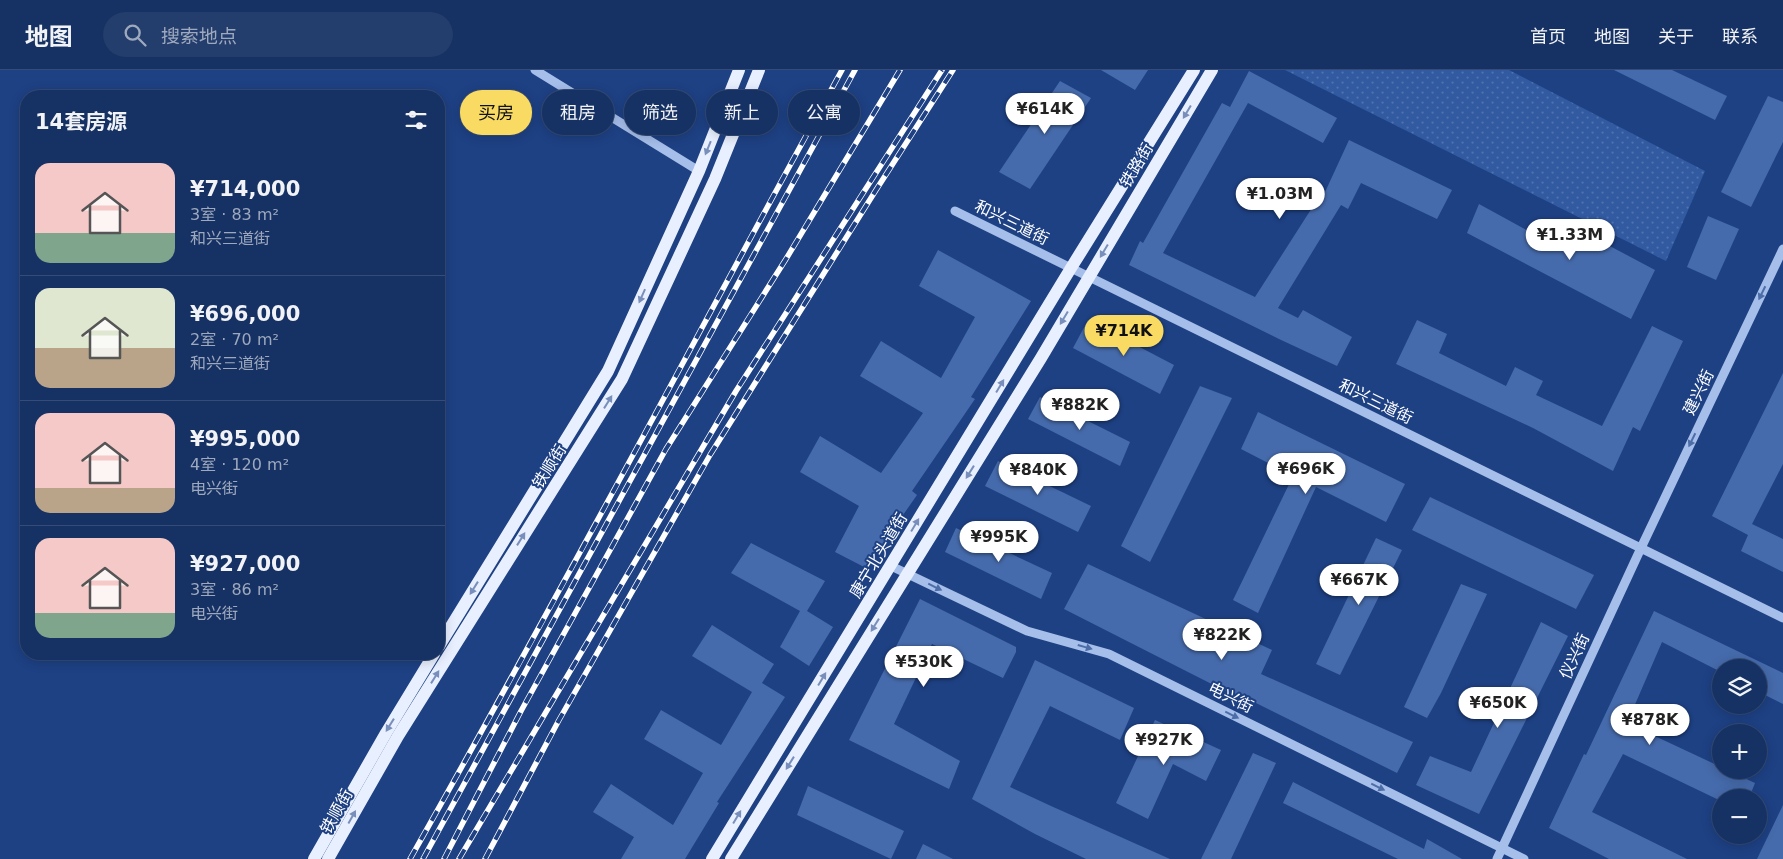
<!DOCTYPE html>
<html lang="zh">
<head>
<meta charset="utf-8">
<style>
  :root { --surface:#163163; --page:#233d6c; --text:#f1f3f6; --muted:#9ea9be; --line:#354c78; --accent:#f9db64 }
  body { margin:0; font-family:"DejaVu Sans","Noto Sans SC",sans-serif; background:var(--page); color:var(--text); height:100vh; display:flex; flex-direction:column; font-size:19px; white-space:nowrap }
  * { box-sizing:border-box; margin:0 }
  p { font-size:16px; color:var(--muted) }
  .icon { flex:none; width:28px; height:28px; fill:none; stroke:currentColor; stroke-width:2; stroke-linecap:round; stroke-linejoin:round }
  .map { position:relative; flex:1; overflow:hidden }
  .details { position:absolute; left:20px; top:20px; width:425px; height:570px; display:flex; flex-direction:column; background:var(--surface); border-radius:20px; box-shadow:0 2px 12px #0003,0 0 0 1px var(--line) }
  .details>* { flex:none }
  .banner { position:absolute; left:460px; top:20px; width:475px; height:45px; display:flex; gap:10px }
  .controls { position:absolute; left:1712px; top:589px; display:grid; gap:10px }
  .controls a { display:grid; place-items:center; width:55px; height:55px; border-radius:50%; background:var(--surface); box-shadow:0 2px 12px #0003,0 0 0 1px var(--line); font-size:25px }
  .price { position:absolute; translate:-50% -42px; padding:0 11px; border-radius:18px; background:#fff; color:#222; font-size:16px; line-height:32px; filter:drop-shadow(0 1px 2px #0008) }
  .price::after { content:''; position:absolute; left:50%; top:30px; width:15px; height:11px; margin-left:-8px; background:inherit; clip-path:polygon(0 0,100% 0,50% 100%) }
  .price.selected { background:var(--accent); color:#111 }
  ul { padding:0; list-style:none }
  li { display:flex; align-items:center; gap:15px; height:125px; padding:0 15px }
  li+li { border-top:1px solid var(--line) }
  li span { display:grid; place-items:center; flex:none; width:140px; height:100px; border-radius:15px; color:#555 }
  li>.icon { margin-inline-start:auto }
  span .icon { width:60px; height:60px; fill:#fffc; stroke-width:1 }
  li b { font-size:21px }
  h2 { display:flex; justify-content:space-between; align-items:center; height:60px; padding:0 15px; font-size:21px }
  .pill { padding:0 18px; border-radius:22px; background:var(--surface); box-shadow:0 2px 12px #0003,0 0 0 1px var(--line); font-size:18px; line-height:45px }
  .pill.selected { background:var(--accent); color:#111 }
  header { display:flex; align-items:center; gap:30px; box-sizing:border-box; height:70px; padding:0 25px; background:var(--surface); border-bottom:1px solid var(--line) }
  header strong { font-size:24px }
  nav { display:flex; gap:28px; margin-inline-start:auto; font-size:18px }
  .search { width:350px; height:45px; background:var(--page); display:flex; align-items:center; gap:12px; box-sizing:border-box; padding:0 18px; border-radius:28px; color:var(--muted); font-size:19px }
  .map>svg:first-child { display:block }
  .grass { fill:url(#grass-dots) }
  .building { fill:#466bac }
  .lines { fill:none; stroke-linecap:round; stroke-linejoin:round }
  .minor { stroke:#a5beea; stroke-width:9 }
  .major { stroke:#e8effe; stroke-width:12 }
  .rail-casing { stroke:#fff; stroke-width:5.5 }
  .rail { stroke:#1e4184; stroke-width:4; stroke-dasharray:11; stroke-linecap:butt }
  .oneway { fill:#798fbb }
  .oneway2 { fill:#4d6da8 }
  .labels { text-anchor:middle; stroke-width:4; stroke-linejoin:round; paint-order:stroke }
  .street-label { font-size:16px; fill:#fff; stroke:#1e4184 }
</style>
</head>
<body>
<header>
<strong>地图</strong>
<div class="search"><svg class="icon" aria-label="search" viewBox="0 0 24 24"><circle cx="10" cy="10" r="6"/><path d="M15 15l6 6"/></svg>搜索地点</div>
<nav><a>首页</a><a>地图</a><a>关于</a><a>联系</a></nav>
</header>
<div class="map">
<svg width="1783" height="789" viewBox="0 0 1783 789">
  <defs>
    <pattern id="grass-dots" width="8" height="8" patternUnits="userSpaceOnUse" patternTransform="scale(1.25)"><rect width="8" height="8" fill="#315aa1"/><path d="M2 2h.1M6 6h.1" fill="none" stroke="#5073af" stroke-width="1.8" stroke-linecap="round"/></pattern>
  </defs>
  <rect width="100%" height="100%" fill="#1e4184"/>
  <polygon class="grass" points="1285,0 1509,0 1705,101 1666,191"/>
  <g class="building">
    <polygon points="1101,0 1148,0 1135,20"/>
    <polygon points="1614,0 1672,0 1727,26 1715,50"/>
    <polygon points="1249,1 1337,48 1323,73 1248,33 1163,183 1255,227 1317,130 1320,133 1349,70 1452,120 1437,149 1361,113 1348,139 1341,135 1278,238 1298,248 1303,240 1352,267 1337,296 1279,269 1129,195 1140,171 1143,173 1222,33 1230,37"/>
    <polygon points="1060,11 1091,28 1030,119 999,102"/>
    <polygon points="1768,26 1783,32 1783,72 1751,137 1721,122"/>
    <polygon points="1479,134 1563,180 1574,157 1655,200 1631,249 1467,163"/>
    <polygon points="1708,146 1739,159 1716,210 1687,197"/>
    <polygon points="938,180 1031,231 971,327 975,329 912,421 917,425 866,498 835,482 859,436 800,402 820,366 881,403 923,343 860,306 881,271 941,308 975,247 919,216"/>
    <polygon points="1088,250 1174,295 1160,324 1073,278"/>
    <polygon points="1417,250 1447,264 1439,283 1506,316 1515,297 1543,311 1536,325 1602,356 1652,256 1683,271 1640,361 1633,357 1613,401 1533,358 1396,294"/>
    <polygon points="1783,303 1783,394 1752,454 1783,469 1783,502 1741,481 1748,465 1712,446"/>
    <polygon points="1200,316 1232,328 1150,492 1121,476"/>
    <polygon points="1040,327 1130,372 1120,396 1028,349"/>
    <polygon points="1258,342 1405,414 1386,452 1316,417 1258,543 1233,530 1293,406 1241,379"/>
    <polygon points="998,391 1091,436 1078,462 985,416"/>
    <polygon points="1430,427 1594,505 1576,539 1412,460"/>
    <polygon points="956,458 1052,503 1041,529 945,482"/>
    <polygon points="1376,468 1402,480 1340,605 1316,594"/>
    <polygon points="751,473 825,511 807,541 833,557 809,596 780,577 800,541 731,503"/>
    <polygon points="1088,494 1272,580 1261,604 1413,672 1397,703 1250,630 1249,633 1064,539"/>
    <polygon points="1461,514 1487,524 1441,623 1427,648 1404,637"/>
    <polygon points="920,529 1016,577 1016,582 1003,608 932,574 894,654 960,691 949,719 849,670"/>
    <polygon points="1654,541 1783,603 1783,634 1759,622 1759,598 1721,598 1721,602 1662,572 1627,653 1721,697 1721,700 1727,700 1755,713 1749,728 1721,728 1721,731 1623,684 1592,742 1687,789 1609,789 1549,758 1584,684 1586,685"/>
    <polygon points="1541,552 1568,566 1479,744 1416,715 1430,686 1471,702"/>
    <polygon points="712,555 774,594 762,613 785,627 717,732 719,733 685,789 621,789 634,767 593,742 611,714 673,755 703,703 644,669 661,640 721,675 752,622 692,586"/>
    <polygon points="1035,590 1134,638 1120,670 1050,636 1010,717 1051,736 1170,789 1086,789 1035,764 972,729"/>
    <polygon points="1155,650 1221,680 1206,711 1173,694 1148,749 1116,733"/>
    <polygon points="1253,683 1276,693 1231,789 1201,789"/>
    <polygon points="1293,712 1424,779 1427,769 1462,789 1398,789 1283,733"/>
    <polygon points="808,716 904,761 891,789 797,745"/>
    <polygon points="1783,735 1783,789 1757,789"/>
    <polygon points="923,774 953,789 916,789"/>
  </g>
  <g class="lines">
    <g class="minor">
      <polyline points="535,0 699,101"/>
      <polyline points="955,141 1783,548"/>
      <polyline points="891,496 1027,561 1109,584 1524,789"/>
      <polyline points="1497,789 1641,478 1783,179"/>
    </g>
    <g class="major">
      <polyline points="439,576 608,301 699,101 739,0"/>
      <polyline points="314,789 386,663 434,584"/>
      <polyline points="328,789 398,666 622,309 715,109 759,0"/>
      <polyline points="712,789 1071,198 1194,0"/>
      <polyline points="731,789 1041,288 1212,0"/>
    </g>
    <g class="rail-casing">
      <g id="rail">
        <path d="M410,789C558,528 698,263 842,0"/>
        <polyline points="423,789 855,0"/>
        <polyline points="444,789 521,641 666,379 786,189 900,0"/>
        <polyline points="459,789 736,321 942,0"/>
        <polyline points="485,789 559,650 710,385 876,120 953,0"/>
      </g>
    </g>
    <use href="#rail" class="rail"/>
  </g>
  <defs><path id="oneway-solid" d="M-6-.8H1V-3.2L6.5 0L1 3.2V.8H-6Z" transform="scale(1.25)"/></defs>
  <g class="oneway">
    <use href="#oneway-solid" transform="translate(1187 42) rotate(121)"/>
    <use href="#oneway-solid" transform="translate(708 78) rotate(112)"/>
    <use href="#oneway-solid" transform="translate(1104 181) rotate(121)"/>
    <use href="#oneway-solid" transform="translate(642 226) rotate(114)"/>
    <use href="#oneway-solid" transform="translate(1064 248) rotate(121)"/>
    <use href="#oneway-solid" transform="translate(1000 316) rotate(-59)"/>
    <use href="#oneway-solid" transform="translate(608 332) rotate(-58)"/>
    <use href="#oneway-solid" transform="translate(970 402) rotate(122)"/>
    <use href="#oneway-solid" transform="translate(915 455) rotate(-59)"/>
    <use href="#oneway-solid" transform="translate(521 469) rotate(-58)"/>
    <use href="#oneway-solid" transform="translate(474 518) rotate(122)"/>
    <use href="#oneway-solid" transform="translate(875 555) rotate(122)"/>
    <use href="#oneway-solid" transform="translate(435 607) rotate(-58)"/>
    <use href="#oneway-solid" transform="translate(822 609) rotate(-59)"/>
    <use href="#oneway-solid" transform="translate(390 655) rotate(122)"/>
    <use href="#oneway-solid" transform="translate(790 693) rotate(122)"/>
    <use href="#oneway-solid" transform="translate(352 747) rotate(-61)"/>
    <use href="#oneway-solid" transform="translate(737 747) rotate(-59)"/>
  </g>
  <g class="oneway2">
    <use href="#oneway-solid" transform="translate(1762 223) rotate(116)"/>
    <use href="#oneway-solid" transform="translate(1692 370) rotate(116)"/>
    <use href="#oneway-solid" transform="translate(935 517) rotate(26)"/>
    <use href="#oneway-solid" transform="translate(1085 577) rotate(16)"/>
    <use href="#oneway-solid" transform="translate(1232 645) rotate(26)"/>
    <use href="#oneway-solid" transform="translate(1378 717) rotate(26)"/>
  </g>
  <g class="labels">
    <g class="street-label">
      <text transform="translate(1136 95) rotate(-59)" y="6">铁路街</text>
      <text transform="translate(1012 152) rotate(26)" y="6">和兴三道街</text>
      <text transform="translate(1698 322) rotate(-64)" y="6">建兴街</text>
      <text transform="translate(1376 331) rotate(26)" y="6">和兴三道街</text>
      <text transform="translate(549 396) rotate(-58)" y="6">铁顺街</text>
      <text transform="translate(878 485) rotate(-59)" y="6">康宁北头道街</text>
      <text transform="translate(1574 586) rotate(-65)" y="6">仪兴街</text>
      <text transform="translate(1231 627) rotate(26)" y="6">电兴街</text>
      <text transform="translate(336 741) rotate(-61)" y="6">铁顺街</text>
    </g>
  </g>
</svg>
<div class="controls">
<a><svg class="icon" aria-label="layers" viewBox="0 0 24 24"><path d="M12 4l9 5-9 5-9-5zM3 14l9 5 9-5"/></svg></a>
<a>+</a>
<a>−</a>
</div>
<b class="price" style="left:1045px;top:65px">¥614K</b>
<b class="price" style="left:1280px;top:150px">¥1.03M</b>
<b class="price" style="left:1570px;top:191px">¥1.33M</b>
<b class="price selected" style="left:1124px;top:287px">¥714K</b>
<b class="price" style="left:1080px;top:361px">¥882K</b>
<b class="price" style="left:1306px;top:425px">¥696K</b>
<b class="price" style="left:1038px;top:426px">¥840K</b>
<b class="price" style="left:999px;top:493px">¥995K</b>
<b class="price" style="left:1359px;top:536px">¥667K</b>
<b class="price" style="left:1222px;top:591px">¥822K</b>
<b class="price" style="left:924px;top:618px">¥530K</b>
<b class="price" style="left:1498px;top:659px">¥650K</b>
<b class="price" style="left:1650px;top:676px">¥878K</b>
<b class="price" style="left:1164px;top:696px">¥927K</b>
<div class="banner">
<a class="pill selected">买房</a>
<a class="pill">租房</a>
<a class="pill">筛选</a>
<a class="pill">新上</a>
<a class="pill">公寓</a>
</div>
<section class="details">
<h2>14套房源<svg class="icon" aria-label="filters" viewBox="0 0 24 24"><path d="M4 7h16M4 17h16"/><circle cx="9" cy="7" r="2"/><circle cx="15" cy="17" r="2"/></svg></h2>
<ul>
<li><span style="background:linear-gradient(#f6c9c9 70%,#7fa58c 0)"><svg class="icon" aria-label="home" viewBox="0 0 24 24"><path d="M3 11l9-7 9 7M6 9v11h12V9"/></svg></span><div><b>¥714,000</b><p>3室 · 83 m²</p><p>和兴三道街</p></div></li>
<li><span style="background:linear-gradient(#dfe7d0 60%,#b9a48a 0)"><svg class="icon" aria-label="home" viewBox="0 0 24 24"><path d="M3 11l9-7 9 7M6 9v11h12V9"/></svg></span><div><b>¥696,000</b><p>2室 · 70 m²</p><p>和兴三道街</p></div></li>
<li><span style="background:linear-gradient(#f6c9c9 75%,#b9a48a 0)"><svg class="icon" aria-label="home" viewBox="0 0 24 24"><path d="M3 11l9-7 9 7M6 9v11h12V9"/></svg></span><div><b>¥995,000</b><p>4室 · 120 m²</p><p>电兴街</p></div></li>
<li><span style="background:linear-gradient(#f6c9c9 75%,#7fa58c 0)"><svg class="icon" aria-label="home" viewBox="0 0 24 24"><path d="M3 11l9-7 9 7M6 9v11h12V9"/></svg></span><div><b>¥927,000</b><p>3室 · 86 m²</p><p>电兴街</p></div></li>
</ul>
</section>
</div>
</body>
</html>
